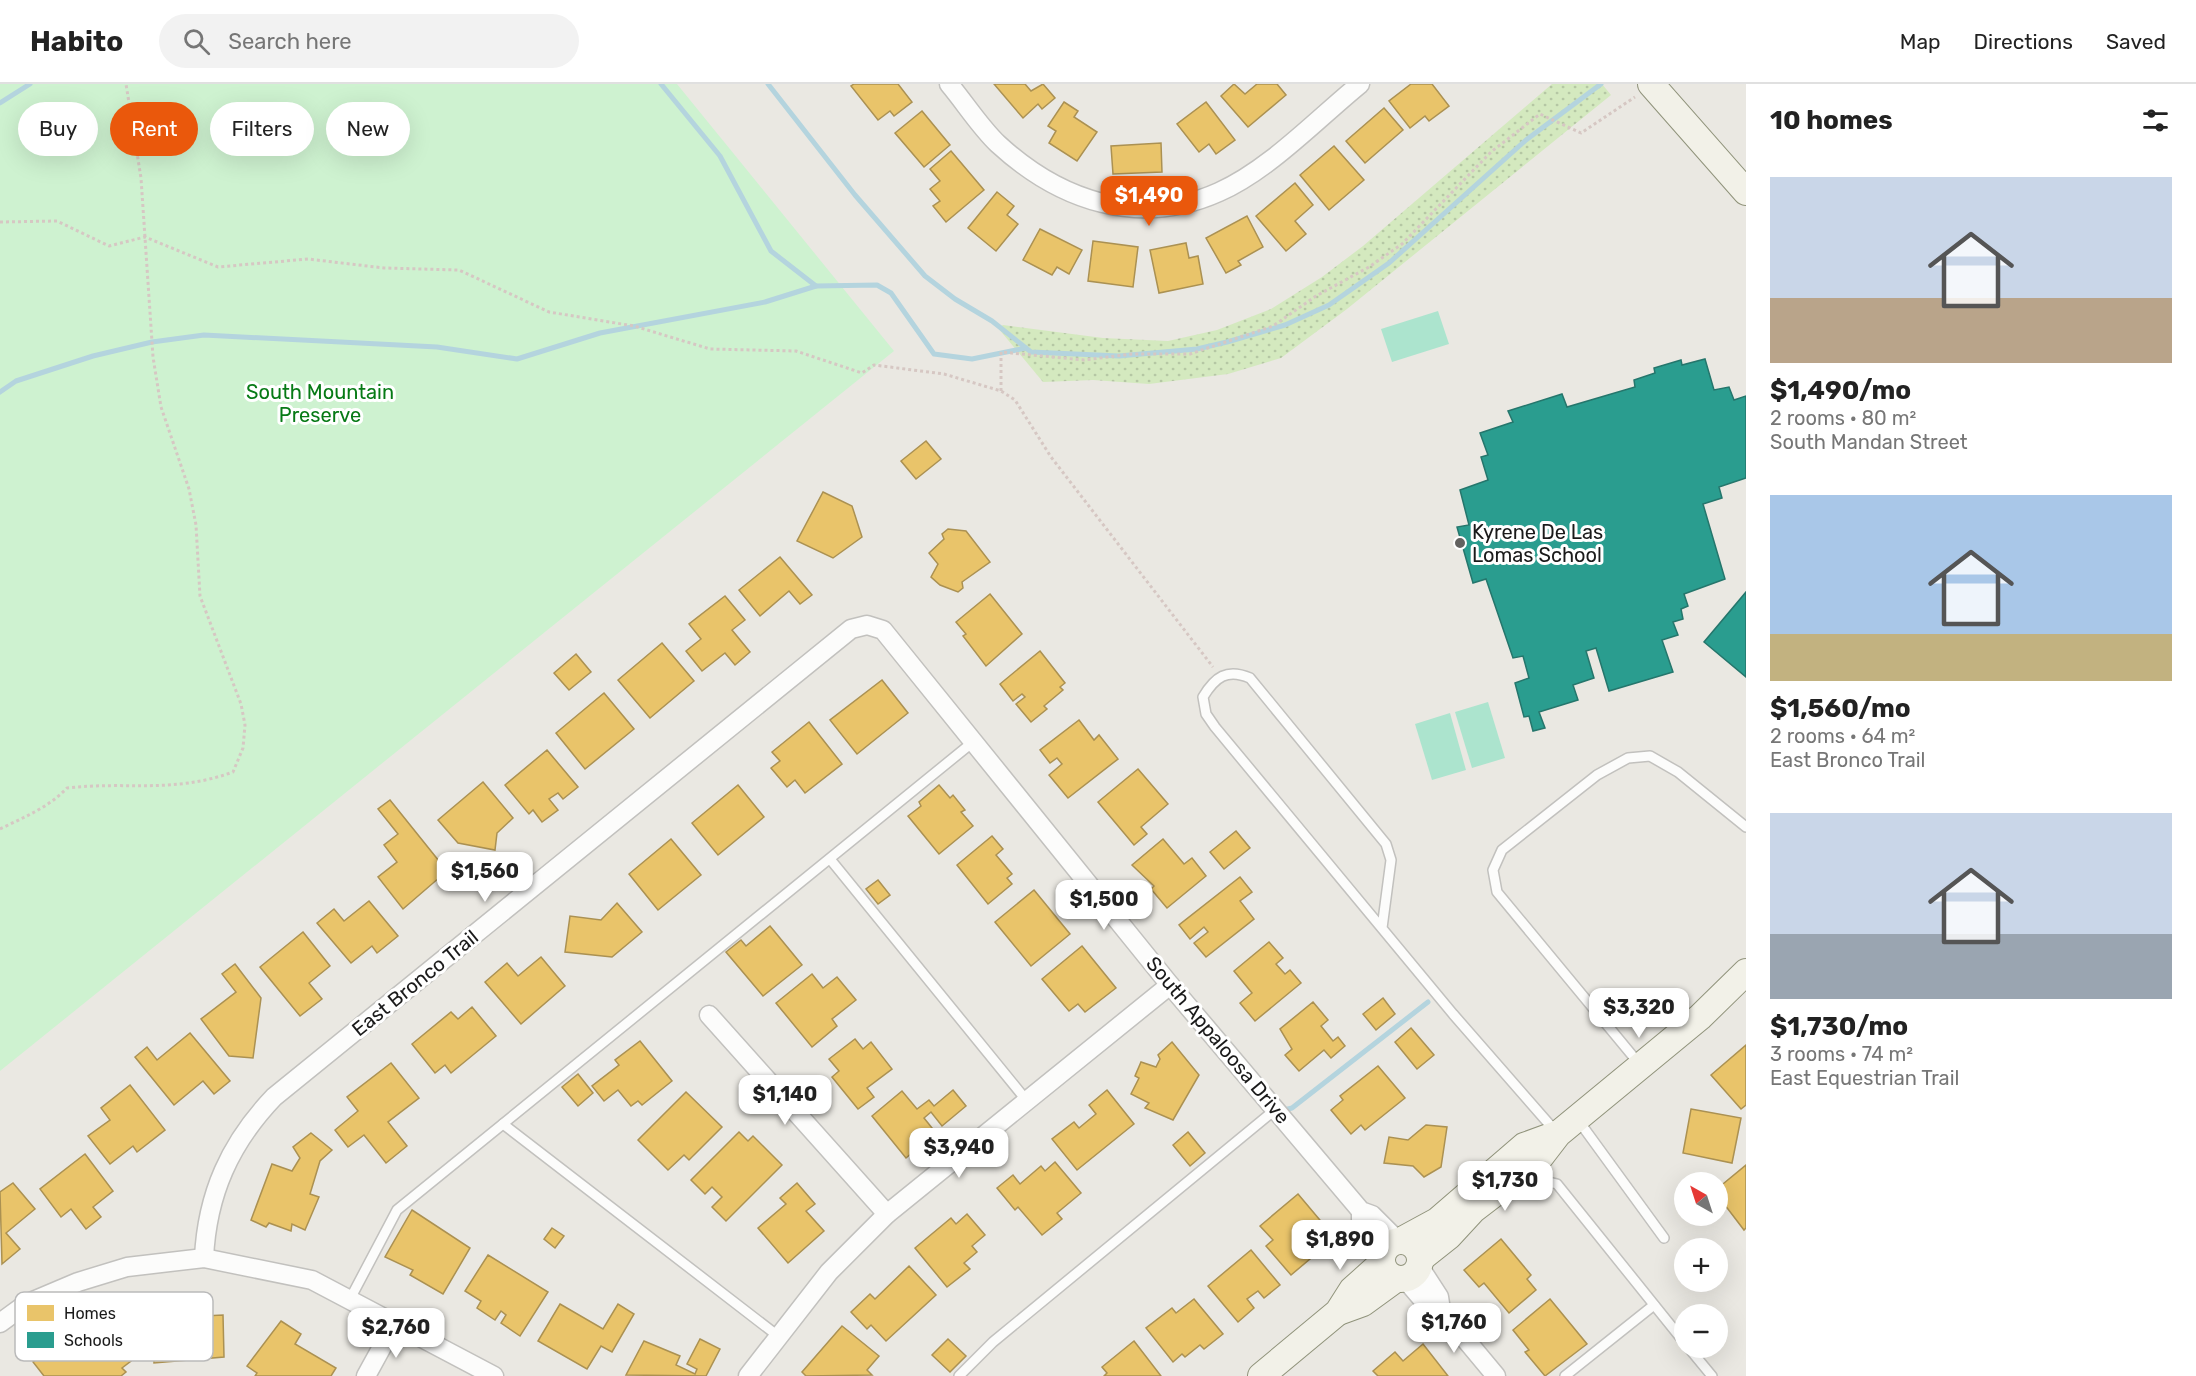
<!DOCTYPE html>
<html lang="en">
<head>
<meta charset="utf-8">
<style>
  :root { --surface:#fff; --page:#f2f2f2; --text:#222; --muted:#767676; --line:#e0e0e0; --accent:#ea580c }
  body { margin:0; font-family:Rubik,sans-serif; background:var(--page); color:var(--text); height:100vh; display:flex; flex-direction:column; font-size:22px; white-space:nowrap }
  * { box-sizing:border-box; margin:0 }
  p { font-size:20px; color:var(--muted) }
  .icon { flex:none; width:33px; height:33px; fill:none; stroke:currentColor; stroke-width:2; stroke-linecap:round; stroke-linejoin:round }
  .map { position:relative; flex:1; overflow:hidden }
  .panel { display:flex; flex-direction:column; background:var(--surface); width:450px }
  .panel>* { flex:none }
  .top-card { position:absolute; left:18px; top:18px; width:570px; height:54px; display:flex; gap:12px }
  .needle { width:39px; rotate:321deg }
  .fabs { position:absolute; left:1674px; top:1088px; display:grid; gap:12px }
  .fabs a { display:grid; place-items:center; width:54px; height:54px; border-radius:50%; background:var(--surface); box-shadow:0 6px 24px #0002; font-size:30px }
  .price { position:absolute; translate:-50% -51px; padding:0 14px; border-radius:12px; background:#fff; color:#222; font-size:20px; line-height:39px; filter:drop-shadow(0 2px 3px #0008) }
  .price::after { content:''; position:absolute; left:50%; top:36px; width:18px; height:14px; margin-left:-9px; background:inherit; clip-path:polygon(0 0,100% 0,50% 100%) }
  .price.current { background:var(--accent); color:#fff }
  ul { padding:0; list-style:none }
  li { display:grid; align-content:center; gap:12px; height:318px; padding:0 24px }
  li span { display:grid; place-items:center; height:186px; border-radius:0px; color:#555 }
  li>.icon { margin-inline-start:auto }
  span .icon { width:108px; height:108px; fill:#fffc; stroke-width:1 }
  li b { font-size:26px }
  h2 { display:flex; justify-content:space-between; align-items:center; height:72px; padding:0 24px; font-size:26px }
  .chip { padding:0 21px; border-radius:27px; background:var(--surface); box-shadow:0 6px 24px #0002; font-size:21px; line-height:54px }
  .chip.current { background:var(--accent); color:#fff }
  header { display:flex; align-items:center; gap:36px; box-sizing:border-box; height:84px; padding:0 30px; background:var(--surface); border-bottom:2px solid var(--line) }
  header strong { font-size:28px }
  nav { display:flex; gap:33px; margin-inline-start:auto; font-size:21px }
  .search { width:420px; height:54px; background:var(--page); display:flex; align-items:center; gap:15px; box-sizing:border-box; padding:0 21px; border-radius:33px; color:var(--muted); font-size:22px }
  main { display:flex; flex:1; min-height:0 }
  .map>svg:first-child { display:block }
  .grass { fill:url(#grass-dots) }
  .park { fill:#cef2d0 }
  .pitch { fill:#ace4ce }
  .homes { fill:#e9c46a; stroke:#ab9152; stroke-width:1.5 }
  .schools { fill:#2a9d8f; stroke:#25766c; stroke-width:1.5 }
  .lines { fill:none; stroke-linecap:round; stroke-linejoin:round }
  .stream { stroke:#b4d4de; stroke-width:5 }
  .lane-casing { stroke:#c2c1be; stroke-width:12 }
  .street-casing { stroke:#c2c1be; stroke-width:21 }
  .secondary-casing { stroke:#90937b; stroke-width:28 }
  .path { stroke:#d6c7c3; stroke-width:3; stroke-dasharray:3 3; stroke-linecap:butt }
  .lane { stroke:#fcfcfb; stroke-width:9 }
  .street { stroke:#fcfcfb; stroke-width:18 }
  .secondary { stroke:#f2f1e8; stroke-width:26 }
  .poi-dot { fill:#636260; stroke:#fff; stroke-width:2 }
  .labels { text-anchor:middle; stroke-width:6; stroke-linejoin:round; paint-order:stroke }
  .park-label { font-size:20px; fill:#077a16; stroke:#fff }
  .poi-label { font-size:20px; fill:#1a1a1a; stroke:#fff; text-anchor:start }
  .street-label { font-size:20px; fill:#1a1a1a; stroke:#fff }
  .key { fill:#fff; stroke:#bababa; stroke-width:1.5 }
  .key-label { font-size:16px; fill:#1a1a1a }
</style>
</head>
<body>
<header>
<strong>Habito</strong>
<div class="search"><svg class="icon" aria-label="search" viewBox="0 0 24 24"><circle cx="10" cy="10" r="6"/><path d="M15 15l6 6"/></svg>Search here</div>
<nav><a>Map</a><a>Directions</a><a>Saved</a></nav>
</header>
<main>
<div class="map">
<svg width="1746" height="1292" viewBox="0 0 1746 1292">
  <defs>
    <pattern id="grass-dots" width="8" height="8" patternUnits="userSpaceOnUse" patternTransform="scale(1.5)"><rect width="8" height="8" fill="#d4e9bf"/><path d="M2 2h.1M6 6h.1" fill="none" stroke="#b5c7a4" stroke-width="1.8" stroke-linecap="round"/></pattern>
  </defs>
  <rect width="100%" height="100%" fill="#eae8e2"/>
  <polygon class="grass" points="1552,0 1602,0 1611,11 1347,225 1281,274 1228,290 1149,300 1093,296 1043,298 998,244 1003,241 1103,254 1168,257 1217,246 1271,225 1322,193 1363,162"/>
  <polygon class="park" points="0,0 677,0 894,267 0,987"/>
  <g class="pitch">
    <polygon points="1438,227 1449,260 1392,278 1381,245"/>
    <polygon points="1488,618 1505,674 1472,684 1455,628"/>
    <polygon points="1450,629 1466,686 1432,696 1415,640"/>
  </g>
  <g class="homes">
    <polygon points="854,0 898,0 912,18 894,32 890,27 878,36 851,2"/>
    <polygon points="994,0 1025,0 1031,7 1043,0 1055,14 1042,25 1038,20 1023,34"/>
    <polygon points="1234,0 1245,10 1257,0 1277,0 1286,11 1248,43 1221,12"/>
    <polygon points="1411,0 1432,0 1449,22 1429,37 1425,32 1410,44 1389,17"/>
    <polygon points="1064,18 1078,27 1074,33 1097,48 1077,77 1049,59 1056,47 1048,42"/>
    <polygon points="1206,18 1235,56 1216,70 1209,60 1199,68 1177,40"/>
    <polygon points="1384,24 1403,46 1365,79 1346,57"/>
    <polygon points="922,27 950,61 924,83 895,49"/>
    <polygon points="1161,59 1162,88 1113,90 1111,62"/>
    <polygon points="1334,62 1364,96 1329,126 1300,91"/>
    <polygon points="951,67 984,106 946,138 933,122 940,117 930,105 940,97 930,85"/>
    <polygon points="1295,99 1313,121 1295,137 1306,150 1286,167 1256,132"/>
    <polygon points="997,108 1014,122 1007,131 1018,140 996,167 968,144"/>
    <polygon points="1247,132 1263,163 1238,177 1241,181 1226,189 1206,154"/>
    <polygon points="1040,145 1082,166 1069,190 1057,183 1052,191 1023,176"/>
    <polygon points="1093,157 1138,163 1133,203 1088,197"/>
    <polygon points="1186,159 1189,174 1198,172 1203,200 1159,209 1150,166"/>
    <polygon points="926,357 941,375 916,395 901,377"/>
    <polygon points="823,408 852,422 862,453 833,474 797,457"/>
    <polygon points="948,445 966,447 990,478 962,498 963,504 958,508 940,501 931,493 938,480 929,469 944,455 942,450"/>
    <polygon points="780,473 812,511 800,520 789,507 760,532 739,506"/>
    <polygon points="990,510 1022,550 986,582 963,552 966,550 956,538"/>
    <polygon points="725,512 745,536 732,546 750,568 735,581 725,569 702,587 686,567 701,555 689,540"/>
    <polygon points="662,559 694,597 650,634 618,596"/>
    <polygon points="1040,567 1065,599 1060,603 1063,606 1044,622 1047,625 1031,638 1016,620 1025,613 1022,610 1013,617 1000,600"/>
    <polygon points="576,570 591,588 569,606 554,589"/>
    <polygon points="882,596 908,629 857,670 830,636"/>
    <polygon points="604,609 634,645 585,685 556,649"/>
    <polygon points="1079,636 1094,656 1099,651 1118,675 1068,714 1049,691 1062,680 1057,674 1050,679 1040,666"/>
    <polygon points="809,638 842,680 805,709 795,696 787,703 771,684 780,677 772,668"/>
    <polygon points="547,666 578,703 563,715 558,709 549,715 558,726 542,738 533,726 529,730 505,701"/>
    <polygon points="1138,685 1168,720 1141,743 1147,750 1134,761 1098,718"/>
    <polygon points="483,698 513,734 497,749 495,766 458,759 438,736"/>
    <polygon points="738,701 764,733 718,771 692,739"/>
    <polygon points="939,701 950,714 953,711 965,726 961,728 973,742 939,770 908,732 921,722 919,718"/>
    <polygon points="390,716 447,787 403,825 378,793 397,778 384,761 398,750 378,725"/>
    <polygon points="1236,747 1250,764 1224,785 1210,768"/>
    <polygon points="992,752 1003,765 996,771 1012,790 1007,794 1012,800 988,820 957,781"/>
    <polygon points="671,755 701,791 658,826 629,790"/>
    <polygon points="1163,755 1184,780 1192,774 1206,792 1167,824 1151,805 1154,802 1132,781"/>
    <polygon points="1240,793 1252,808 1240,817 1254,835 1206,873 1194,859 1208,848 1204,843 1190,855 1179,841"/>
    <polygon points="878,796 890,811 878,820 866,805"/>
    <polygon points="1034,806 1070,850 1031,882 995,838"/>
    <polygon points="369,817 398,852 377,869 372,862 351,879 317,839 334,825 344,837"/>
    <polygon points="617,819 642,848 612,873 565,868 570,832 601,836"/>
    <polygon points="770,842 802,881 763,912 726,868 741,856 746,862"/>
    <polygon points="303,848 330,882 309,899 322,915 300,932 260,883"/>
    <polygon points="1269,858 1283,874 1276,880 1285,890 1290,886 1301,899 1255,937 1240,919 1252,909 1234,887"/>
    <polygon points="1082,862 1116,904 1085,928 1078,920 1069,927 1042,895"/>
    <polygon points="541,873 565,902 521,940 485,898 507,879 518,892"/>
    <polygon points="235,880 261,914 253,974 229,972 201,935 236,908 222,890"/>
    <polygon points="812,890 823,904 837,893 856,916 832,935 837,942 812,963 776,919"/>
    <polygon points="1383,914 1395,930 1376,946 1363,930"/>
    <polygon points="1313,918 1328,936 1321,942 1333,957 1338,953 1345,962 1331,974 1324,966 1299,987 1285,971 1292,965 1280,945"/>
    <polygon points="472,923 496,952 451,989 445,981 435,989 412,960 451,928 458,935"/>
    <polygon points="1411,944 1434,971 1417,985 1395,958"/>
    <polygon points="190,949 230,997 214,1010 203,997 174,1021 135,973 147,963 157,976"/>
    <polygon points="855,955 863,965 871,958 892,985 867,1004 874,1013 858,1025 832,993 839,987 829,975"/>
    <polygon points="640,957 672,997 642,1021 638,1017 631,1022 618,1006 604,1017 592,1002 619,981 615,976"/>
    <polygon points="1172,958 1199,991 1173,1036 1145,1024 1149,1019 1131,1010 1139,994 1135,992 1141,978 1156,983 1160,975 1158,971"/>
    <polygon points="1746,961 1746,1021 1741,1025 1711,991"/>
    <polygon points="391,979 419,1014 388,1038 407,1062 386,1079 364,1051 348,1063 335,1046 358,1027 347,1013"/>
    <polygon points="1378,982 1405,1014 1365,1046 1361,1041 1351,1050 1331,1026 1343,1016 1340,1012"/>
    <polygon points="578,990 593,1009 578,1022 562,1003"/>
    <polygon points="130,1001 165,1046 137,1068 133,1062 110,1080 88,1052 110,1036 101,1024"/>
    <polygon points="953,1006 966,1022 942,1042 931,1028 924,1034 936,1049 906,1074 872,1032 902,1007 917,1025 929,1016 934,1022"/>
    <polygon points="1107,1006 1134,1040 1077,1086 1052,1055 1074,1038 1079,1044 1096,1030 1089,1021"/>
    <polygon points="686,1008 722,1043 689,1076 684,1071 668,1086 638,1056"/>
    <polygon points="1691,1025 1741,1034 1732,1079 1683,1069"/>
    <polygon points="1426,1041 1447,1043 1441,1083 1424,1093 1413,1082 1384,1079 1389,1053 1408,1056"/>
    <polygon points="739,1048 748,1057 753,1052 782,1081 726,1137 712,1123 722,1113 712,1103 705,1110 691,1096"/>
    <polygon points="1188,1048 1205,1069 1190,1082 1173,1061"/>
    <polygon points="311,1049 332,1066 320,1077 310,1110 319,1113 305,1146 292,1140 291,1147 269,1139 266,1143 251,1136 272,1080 292,1087 300,1074 293,1063"/>
    <polygon points="85,1070 113,1107 93,1123 101,1133 86,1145 71,1125 61,1133 40,1105"/>
    <polygon points="1055,1078 1081,1109 1057,1129 1062,1135 1042,1151 1018,1123 1015,1126 997,1104 1013,1091 1020,1100 1041,1082 1045,1087"/>
    <polygon points="1746,1081 1746,1144 1744,1146 1718,1112 1718,1104"/>
    <polygon points="13,1099 35,1125 6,1149 20,1165 2,1180 0,1108"/>
    <polygon points="797,1099 815,1120 806,1127 824,1147 788,1179 758,1144 786,1120 780,1114"/>
    <polygon points="1298,1110 1335,1154 1291,1191 1266,1162 1273,1156 1260,1142"/>
    <polygon points="412,1126 470,1164 443,1210 410,1191 413,1186 385,1173"/>
    <polygon points="967,1130 985,1151 972,1162 977,1168 964,1179 970,1185 947,1203 915,1164 951,1134 956,1140"/>
    <polygon points="552,1144 564,1152 555,1164 544,1155"/>
    <polygon points="1501,1155 1531,1191 1527,1195 1536,1206 1509,1229 1484,1199 1479,1203 1464,1186"/>
    <polygon points="1251,1166 1280,1201 1264,1214 1258,1207 1247,1215 1254,1224 1238,1238 1208,1202"/>
    <polygon points="488,1171 548,1208 520,1252 501,1239 506,1231 501,1227 495,1236 477,1224 481,1217 465,1207"/>
    <polygon points="909,1182 936,1211 886,1257 871,1241 867,1245 851,1228 870,1210 875,1215"/>
    <polygon points="1194,1215 1223,1250 1204,1265 1200,1261 1185,1273 1182,1270 1173,1278 1146,1244 1172,1224 1176,1229"/>
    <polygon points="1550,1215 1587,1260 1545,1292 1525,1268 1529,1266 1513,1246"/>
    <polygon points="560,1220 603,1245 618,1220 634,1230 612,1268 601,1262 587,1285 538,1257"/>
    <polygon points="223,1231 224,1273 154,1279 153,1251 144,1251 143,1235"/>
    <polygon points="281,1237 301,1250 295,1260 336,1284 331,1292 255,1292 257,1289 247,1282"/>
    <polygon points="842,1242 879,1272 867,1286 872,1291 806,1292 802,1288"/>
    <polygon points="106,1244 131,1277 122,1284 126,1288 121,1292 44,1292 33,1278 59,1259 65,1268 89,1250 92,1254"/>
    <polygon points="700,1255 720,1265 706,1292 626,1291 644,1257 680,1272 676,1281 695,1290 697,1285 687,1280"/>
    <polygon points="948,1255 966,1272 950,1288 932,1271"/>
    <polygon points="1134,1257 1161,1292 1104,1292 1107,1289 1102,1283"/>
    <polygon points="1423,1260 1448,1292 1378,1292 1373,1287 1395,1268 1403,1277"/>
  </g>
  <g class="schools">
    <polygon points="1705,275 1714,306 1729,303 1734,316 1746,312 1746,394 1719,403 1722,414 1703,420 1725,495 1684,510 1688,522 1681,525 1683,535 1673,538 1678,551 1662,556 1673,588 1609,607 1596,564 1586,567 1594,594 1573,601 1578,616 1539,628 1545,644 1533,647 1529,632 1524,633 1515,599 1529,594 1523,572 1513,574 1486,495 1473,499 1457,443 1469,441 1460,406 1488,396 1481,373 1488,371 1480,349 1513,338 1508,327 1562,310 1567,323 1635,303 1634,296 1655,289 1654,284 1681,276 1682,281"/>
    <polygon points="1746,508 1746,593 1704,558"/>
  </g>
  <g class="lines">
    <g class="stream">
      <polyline points="661,0 720,72 771,167 816,202 877,201 891,209 934,270 972,275 1026,264"/>
      <polyline points="768,0 855,111 925,192 955,215 992,237 1031,268 1119,272 1197,265 1227,258 1285,241 1329,221 1389,179 1526,56 1601,0"/>
      <polyline points="0,19 30,0"/>
      <polyline points="0,308 16,297 93,272 152,258 204,251 437,263 517,275 600,249 765,218 816,202"/>
      <polyline points="1280,1027 1292,1024 1428,918"/>
    </g>
    <g class="lane-casing">
      <g id="lane">
        <polyline points="830,775 1027,1017"/>
        <path d="M1382,844L1391,776L1386,760L1250,594C1227,584 1215,593 1203,613L1206,630L1215,643L1453,930L1556,1048"/>
        <polyline points="1641,982 1497,808 1493,786 1502,766 1597,691 1628,674 1650,672 1678,688 1746,743"/>
        <polyline points="1578,1036 1664,1154"/>
        <polyline points="503,1040 778,1252"/>
        <polyline points="1524,1092 1557,1100 1684,1258"/>
        <polyline points="349,1217 397,1126 973,658"/>
        <polyline points="1688,1263 1712,1292"/>
        <polyline points="959,1292 993,1258 1276,1025"/>
        <polyline points="1565,1292 1654,1221"/>
      </g>
    </g>
    <g class="street-casing">
      <g id="street">
        <path d="M949,0C965,19 980,43 998,60C1060,117 1139,144 1219,108C1269,86 1317,35 1360,0"/>
        <polyline points="709,931 887,1130"/>
        <polyline points="1361,1127 1361,1139 1382,1171"/>
        <path d="M204,1174C207,1110 230,1059 274,1013L851,545L867,541L883,546L1170,901L1361,1127L1372,1131L1398,1157"/>
        <polyline points="1419,1182 1439,1213 1441,1226"/>
        <polyline points="1405,1195 1428,1222 1441,1226 1496,1292"/>
        <polyline points="0,1239 26,1220 78,1198 127,1183 204,1174 312,1196 494,1292"/>
        <polyline points="366,1292 394,1241"/>
        <polyline points="748,1292 829,1188 887,1130 1170,901"/>
      </g>
    </g>
    <g class="secondary-casing">
      <g id="secondary">
        <polyline points="1651,0 1746,108"/>
        <polyline points="1402,1156 1437,1137 1524,1062 1557,1050"/>
        <circle cx="1401" cy="1176" r="19"/>
        <polyline points="1420,1175 1449,1152 1473,1126 1538,1076 1558,1050 1700,933 1746,888"/>
        <polyline points="1341,1227 1363,1219 1396,1195"/>
        <polyline points="1261,1292 1338,1228 1352,1206 1382,1179"/>
      </g>
    </g>
    <g class="path">
      <polyline points="0,138 57,137 109,162 145,153 218,183 308,175 384,184 459,186 549,228 634,242 710,265 796,267 862,289 874,281 944,290 1001,307 1015,316 1051,373 1213,583"/>
      <polyline points="1001,307 1001,268 1084,276 1132,270 1190,270 1273,242 1316,212 1369,183 1402,160 1491,68 1540,30 1581,49 1635,13"/>
      <path d="M0,745C24,733 48,724 67,704C128,697 172,710 233,688L243,664L245,641L241,620L200,512L196,441L189,405L161,323L153,273L141,94L126,0"/>
    </g>
    <use href="#lane" class="lane"/>
    <use href="#street" class="street"/>
    <use href="#secondary" class="secondary"/>
  </g>
  <circle class="poi-dot" cx="1460" cy="459" r="6"/>
  <g class="labels">
    <g class="park-label">
      <text x="320" y="315">South Mountain<tspan x="320" dy="23">Preserve</tspan></text>
    </g>
    <g class="poi-label">
      <text x="1472" y="455">Kyrene De Las<tspan x="1472" dy="23">Lomas School</tspan></text>
    </g>
    <g class="street-label">
      <text transform="translate(415 899) rotate(-39)" y="7">East Bronco Trail</text>
      <text transform="translate(1218 956) rotate(50)" y="7">South Appaloosa Drive</text>
    </g>
  </g>
  <rect x="15" y="1208" width="198" height="69" rx="9" class="key"/>
  <rect x="27" y="1221" width="27" height="16" fill="#e9c46a"/>
  <rect x="27" y="1248" width="27" height="16" fill="#2a9d8f"/>
  <g class="key-label">
    <text x="64" y="1235">Homes</text>
    <text x="64" y="1262">Schools</text>
  </g>
</svg>
<div class="fabs">
<a><svg class="needle" viewBox="-14 -14 28 28"><path d="M0-13l5 13h-10z" fill="#e53935"/><path d="M0 13l5-13h-10z" fill="#767676"/></svg></a>
<a>+</a>
<a>−</a>
</div>
<b class="price current" style="left:1149px;top:143px">$1,490</b>
<b class="price" style="left:485px;top:819px">$1,560</b>
<b class="price" style="left:1104px;top:847px">$1,500</b>
<b class="price" style="left:1639px;top:955px">$3,320</b>
<b class="price" style="left:785px;top:1042px">$1,140</b>
<b class="price" style="left:959px;top:1095px">$3,940</b>
<b class="price" style="left:1505px;top:1128px">$1,730</b>
<b class="price" style="left:1340px;top:1187px">$1,890</b>
<b class="price" style="left:1454px;top:1270px">$1,760</b>
<b class="price" style="left:396px;top:1275px">$2,760</b>
<div class="top-card">
<a class="chip">Buy</a>
<a class="chip current">Rent</a>
<a class="chip">Filters</a>
<a class="chip">New</a>
</div>
</div>
<section class="panel">
<h2>10 homes<svg class="icon" aria-label="filters" viewBox="0 0 24 24"><path d="M4 7h16M4 17h16"/><circle cx="9" cy="7" r="2"/><circle cx="15" cy="17" r="2"/></svg></h2>
<ul>
<li><span style="background:linear-gradient(#c9d6e8 65%,#b9a48a 0)"><svg class="icon" aria-label="home" viewBox="0 0 24 24"><path d="M3 11l9-7 9 7M6 9v11h12V9"/></svg></span><div><b>$1,490/mo</b><p>2 rooms · 80 m²</p><p>South Mandan Street</p></div></li>
<li><span style="background:linear-gradient(#a9c7e8 75%,#c2b280 0)"><svg class="icon" aria-label="home" viewBox="0 0 24 24"><path d="M3 11l9-7 9 7M6 9v11h12V9"/></svg></span><div><b>$1,560/mo</b><p>2 rooms · 64 m²</p><p>East Bronco Trail</p></div></li>
<li><span style="background:linear-gradient(#c9d6e8 65%,#9aa5b1 0)"><svg class="icon" aria-label="home" viewBox="0 0 24 24"><path d="M3 11l9-7 9 7M6 9v11h12V9"/></svg></span><div><b>$1,730/mo</b><p>3 rooms · 74 m²</p><p>East Equestrian Trail</p></div></li>
</ul>
</section>
</main>
</body>
</html>
